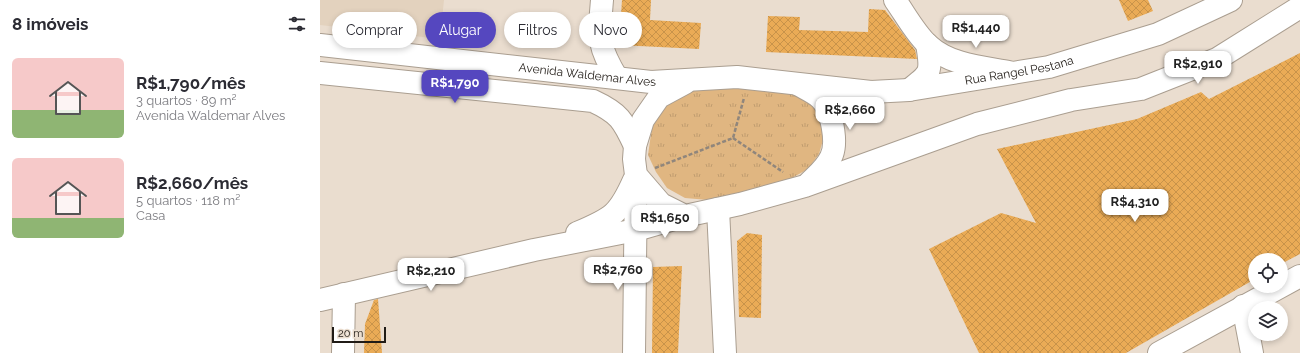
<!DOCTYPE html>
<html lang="pt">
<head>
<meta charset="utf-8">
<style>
  :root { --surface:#fff; --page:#f2f2f3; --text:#2b2b33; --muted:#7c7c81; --accent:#5547bf }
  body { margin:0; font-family:Raleway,sans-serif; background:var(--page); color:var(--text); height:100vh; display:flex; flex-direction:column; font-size:15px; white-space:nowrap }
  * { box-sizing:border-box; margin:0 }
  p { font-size:13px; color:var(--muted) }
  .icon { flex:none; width:22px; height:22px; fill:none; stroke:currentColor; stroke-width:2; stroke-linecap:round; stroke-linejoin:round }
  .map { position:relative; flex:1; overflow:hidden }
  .panel { display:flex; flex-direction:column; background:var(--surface); width:320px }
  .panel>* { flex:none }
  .hud { position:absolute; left:12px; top:12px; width:380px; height:36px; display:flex; gap:8px }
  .buttons { position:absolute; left:928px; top:253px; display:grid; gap:8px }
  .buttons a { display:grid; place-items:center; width:40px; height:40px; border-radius:50%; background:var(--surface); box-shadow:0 2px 6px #0003; font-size:20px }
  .scale { position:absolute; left:12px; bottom:10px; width:54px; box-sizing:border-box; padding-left:4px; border:2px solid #201b16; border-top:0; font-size:11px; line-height:14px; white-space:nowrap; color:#201b16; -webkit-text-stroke:3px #eaddcf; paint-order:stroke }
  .price { position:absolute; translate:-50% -34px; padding:0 9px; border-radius:8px; background:#fff; color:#222; font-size:13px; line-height:26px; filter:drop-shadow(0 1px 2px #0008) }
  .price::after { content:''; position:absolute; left:50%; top:24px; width:12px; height:9px; margin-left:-6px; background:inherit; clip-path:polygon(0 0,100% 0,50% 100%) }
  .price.on { background:var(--accent); color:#fff }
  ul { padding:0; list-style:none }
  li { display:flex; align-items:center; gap:12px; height:100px; padding:0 12px }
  li span { display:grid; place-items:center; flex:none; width:112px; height:80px; border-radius:6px; color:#555 }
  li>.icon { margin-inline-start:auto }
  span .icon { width:48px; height:48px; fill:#fffc; stroke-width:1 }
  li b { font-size:17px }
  h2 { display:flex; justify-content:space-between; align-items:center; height:48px; padding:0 12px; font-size:17px }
  .pill { padding:0 14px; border-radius:18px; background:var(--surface); box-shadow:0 2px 6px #0003; font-size:14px; line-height:36px }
  .pill.on { background:var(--accent); color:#fff }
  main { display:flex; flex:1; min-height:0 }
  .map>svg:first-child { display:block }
  .built { fill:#e3d2be }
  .park { fill:url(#park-tufts) }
  .building { fill:url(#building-cross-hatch) }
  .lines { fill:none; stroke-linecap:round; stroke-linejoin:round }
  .minor-casing { stroke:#aa9e90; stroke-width:24 }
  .major-casing { stroke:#aa9e90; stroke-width:24 }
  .path { stroke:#90867c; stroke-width:2.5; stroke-dasharray:4 2; stroke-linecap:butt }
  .minor { stroke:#fff; stroke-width:22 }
  .major { stroke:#fff; stroke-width:22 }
  .labels { text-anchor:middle; stroke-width:3; stroke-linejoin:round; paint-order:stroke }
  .street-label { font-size:12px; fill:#201b16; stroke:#eaddcf }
</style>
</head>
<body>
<main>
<section class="panel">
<h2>8 imóveis<svg class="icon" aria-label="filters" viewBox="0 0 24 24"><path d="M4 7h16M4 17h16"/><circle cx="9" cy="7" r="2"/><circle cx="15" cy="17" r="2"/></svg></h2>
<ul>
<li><span style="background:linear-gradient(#f6c9c9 65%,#8fb573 0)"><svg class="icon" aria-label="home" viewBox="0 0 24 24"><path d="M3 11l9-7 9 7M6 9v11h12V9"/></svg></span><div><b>R$1,790/mês</b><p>3 quartos · 89 m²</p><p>Avenida Waldemar Alves</p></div></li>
<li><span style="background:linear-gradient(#f6c9c9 75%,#8fb573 0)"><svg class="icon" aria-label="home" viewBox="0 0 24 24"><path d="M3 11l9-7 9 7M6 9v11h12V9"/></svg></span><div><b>R$2,660/mês</b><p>5 quartos · 118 m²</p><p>Casa</p></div></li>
</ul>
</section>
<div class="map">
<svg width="980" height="353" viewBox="0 0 980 353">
  <defs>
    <pattern id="park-tufts" width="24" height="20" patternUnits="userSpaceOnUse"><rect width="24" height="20" fill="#e0b681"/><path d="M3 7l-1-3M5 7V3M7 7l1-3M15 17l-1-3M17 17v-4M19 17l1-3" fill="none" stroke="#c09c6f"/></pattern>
    <pattern id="building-cross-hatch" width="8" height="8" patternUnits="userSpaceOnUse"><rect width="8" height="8" fill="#eaab56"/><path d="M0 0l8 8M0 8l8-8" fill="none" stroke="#c8934a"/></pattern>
  </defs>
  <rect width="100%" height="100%" fill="#eaddcf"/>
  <polygon class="built" points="0,0 124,0 120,39 0,25"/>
  <polygon class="park" points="398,85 472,92 492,104 503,121 503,140 499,154 488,169 470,179 430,191 388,200 365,198 347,188 336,172 328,155 333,120 349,99 372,88"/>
  <g class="building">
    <polygon points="302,0 331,0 330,20 381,23 379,49 299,45"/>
    <polygon points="799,0 828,0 833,11 808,21"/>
    <polygon points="549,9 565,10 595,50 597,59 446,52 448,16 480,17 479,30 548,32"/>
    <polygon points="980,53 980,254 961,264 961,260 935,260 935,279 806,353 659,353 609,249 681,213 716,223 677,149 817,119 881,92 889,99"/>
    <polygon points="427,233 442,235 441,318 419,317 417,241"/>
    <polygon points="362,266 358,353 332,353 333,267"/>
    <polygon points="58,299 62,353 44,353 45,324 54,300"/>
  </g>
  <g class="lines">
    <g class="minor-casing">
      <g id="minor">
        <path d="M282,0C279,37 277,45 297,78"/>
        <path d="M575,0C585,14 595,33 608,45C630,65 661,67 689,72"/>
        <path d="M589,90C611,73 612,73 607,44"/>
        <polyline points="398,209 405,353"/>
        <path d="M257,233C293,218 299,214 314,180"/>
        <polyline points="0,300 214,250 316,230 365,216"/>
        <polyline points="923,306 932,353"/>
        <polyline points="23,353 24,294"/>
        <polyline points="314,353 316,175"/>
        <polyline points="839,353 980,276"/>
      </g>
    </g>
    <g class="major-casing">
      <g id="major">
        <path id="s1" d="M0,45L331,82L417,77L551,92L589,90L729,67L838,34L911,0"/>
        <path d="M0,73L273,101C299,113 303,120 315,146"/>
        <polyline points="365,83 339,97 323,120 315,146 314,159 316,175 341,204 365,216 420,204 485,186 657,124 751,100 821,89 897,59 980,7"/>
        <path d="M479,85C486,89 495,93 500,98C512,109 518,143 511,157C506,168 497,175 489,183"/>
      </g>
    </g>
    <g class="path">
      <polyline points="413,138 463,172"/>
      <polyline points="335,168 413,138 424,98"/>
    </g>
    <use href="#minor" class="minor"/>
    <use href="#major" class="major"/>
  </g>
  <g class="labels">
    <g class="street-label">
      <text dy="4" stroke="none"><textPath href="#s1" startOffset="704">Rua Rangel Pestana</textPath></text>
      <text dy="4" stroke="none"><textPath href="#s1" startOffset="269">Avenida Waldemar Alves</textPath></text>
    </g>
  </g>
</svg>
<div class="buttons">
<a><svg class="icon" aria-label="locate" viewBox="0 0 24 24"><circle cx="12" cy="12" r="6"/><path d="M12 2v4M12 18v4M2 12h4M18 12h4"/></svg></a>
<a><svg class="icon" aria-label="layers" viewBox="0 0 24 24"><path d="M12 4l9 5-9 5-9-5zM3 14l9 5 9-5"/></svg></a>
</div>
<div class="scale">20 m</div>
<b class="price" style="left:656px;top:49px">R$1,440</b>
<b class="price" style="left:878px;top:85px">R$2,910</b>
<b class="price on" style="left:135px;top:104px">R$1,790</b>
<b class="price" style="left:530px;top:131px">R$2,660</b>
<b class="price" style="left:815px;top:223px">R$4,310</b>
<b class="price" style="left:345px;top:239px">R$1,650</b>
<b class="price" style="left:298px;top:291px">R$2,760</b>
<b class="price" style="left:111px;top:292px">R$2,210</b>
<div class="hud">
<a class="pill">Comprar</a>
<a class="pill on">Alugar</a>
<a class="pill">Filtros</a>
<a class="pill">Novo</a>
</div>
</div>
</main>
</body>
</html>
